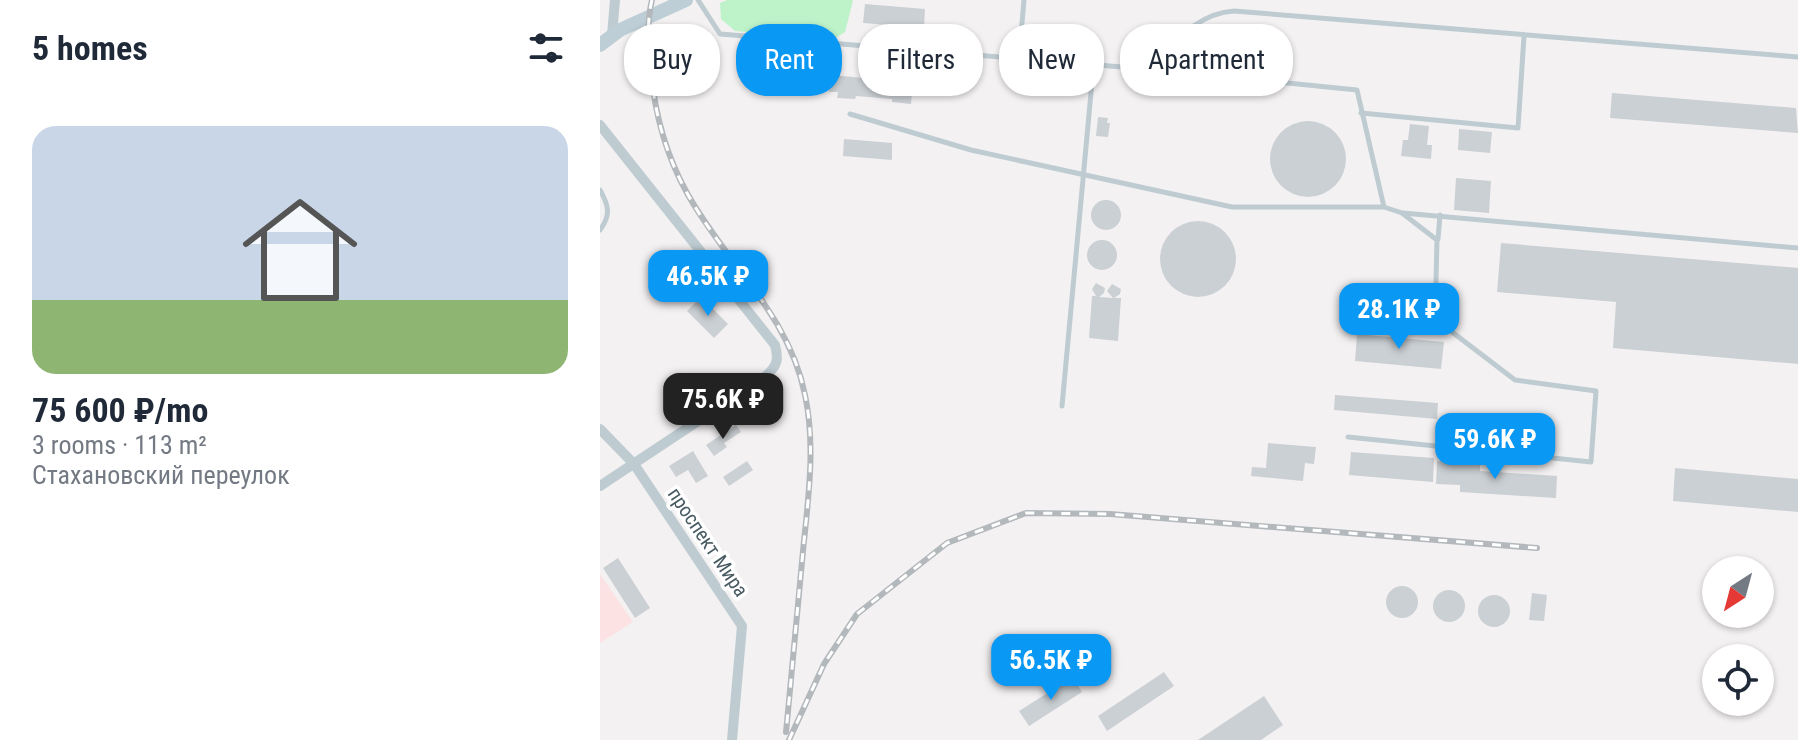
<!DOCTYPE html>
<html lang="en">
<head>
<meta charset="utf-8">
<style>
  :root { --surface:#fff; --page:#f6f6f7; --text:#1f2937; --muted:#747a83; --accent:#0a98f5 }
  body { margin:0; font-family:"Roboto Condensed",sans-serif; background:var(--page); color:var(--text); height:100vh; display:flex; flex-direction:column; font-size:30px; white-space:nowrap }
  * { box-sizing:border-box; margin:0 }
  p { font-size:26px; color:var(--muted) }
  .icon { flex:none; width:44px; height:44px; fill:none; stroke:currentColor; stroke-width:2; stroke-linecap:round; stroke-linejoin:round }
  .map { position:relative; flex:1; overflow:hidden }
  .drawer { display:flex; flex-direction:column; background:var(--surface); width:600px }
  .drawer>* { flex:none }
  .banner { position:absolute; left:24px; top:24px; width:760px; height:72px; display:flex; gap:16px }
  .needle { width:52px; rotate:216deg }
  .fabs { position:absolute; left:1102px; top:556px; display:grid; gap:16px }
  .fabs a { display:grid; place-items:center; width:72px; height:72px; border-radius:50%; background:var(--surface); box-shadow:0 2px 6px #0004; font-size:40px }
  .price { position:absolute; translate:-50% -68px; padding:0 18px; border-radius:16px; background:var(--accent); color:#fff; font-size:26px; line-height:52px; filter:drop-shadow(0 2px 4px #0008) }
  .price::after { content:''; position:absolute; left:50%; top:48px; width:24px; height:18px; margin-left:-12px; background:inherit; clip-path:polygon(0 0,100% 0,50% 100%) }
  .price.on { background:#222; color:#fff }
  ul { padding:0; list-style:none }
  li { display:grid; align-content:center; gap:16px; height:424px; padding:0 32px }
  li span { display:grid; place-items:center; height:248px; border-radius:24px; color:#555 }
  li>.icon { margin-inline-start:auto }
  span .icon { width:144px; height:144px; fill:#fffc; stroke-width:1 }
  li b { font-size:34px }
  h2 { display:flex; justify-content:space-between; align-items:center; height:96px; padding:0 32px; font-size:34px }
  .pill { padding:0 28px; border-radius:32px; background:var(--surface); box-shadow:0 2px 6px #0004; font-size:28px; line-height:72px }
  .pill.on { background:var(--accent); color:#fff }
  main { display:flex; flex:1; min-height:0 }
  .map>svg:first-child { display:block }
  .medical { fill:#fde2e4 }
  .green { fill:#bef3ca }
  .building { fill:#cbd0d4 }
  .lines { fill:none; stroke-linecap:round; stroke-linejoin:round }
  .lane { stroke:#beccd2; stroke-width:5 }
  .street { stroke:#beccd2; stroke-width:10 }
  .secondary { stroke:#beced6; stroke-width:14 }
  .rail-casing { stroke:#b3b8bc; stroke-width:6 }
  .rail { stroke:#fff; stroke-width:3; stroke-dasharray:9; stroke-linecap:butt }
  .labels { text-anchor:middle; stroke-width:7; stroke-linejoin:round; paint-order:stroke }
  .street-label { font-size:20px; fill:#475961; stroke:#fff }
</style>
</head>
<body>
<main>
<section class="drawer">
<h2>5 homes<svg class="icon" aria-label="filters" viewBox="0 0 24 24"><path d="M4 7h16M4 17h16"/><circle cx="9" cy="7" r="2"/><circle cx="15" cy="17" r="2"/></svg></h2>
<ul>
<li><span style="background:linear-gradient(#c9d6e8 70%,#8fb573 0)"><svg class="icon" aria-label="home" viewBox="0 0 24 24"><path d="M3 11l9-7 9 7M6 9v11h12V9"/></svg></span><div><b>75 600 ₽/mo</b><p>3 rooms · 113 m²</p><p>Стахановский переулок</p></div></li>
</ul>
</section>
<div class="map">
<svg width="1198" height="740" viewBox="0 0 1198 740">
  <rect width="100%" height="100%" fill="#f4f1f2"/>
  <polygon class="medical" points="0,574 33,622 0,643"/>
  <polygon class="green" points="127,0 252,0 253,1 245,32 234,39 135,31 121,19 120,3"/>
  <g class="building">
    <polygon points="265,4 325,9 324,28 263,23"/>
    <polygon points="467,27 483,29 481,52 465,51"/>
    <polygon points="464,68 479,69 476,94 462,92"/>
    <polygon points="230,75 313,82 311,104 292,102 292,99 256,96 255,99 237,98 238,92 229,92"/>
    <polygon points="1012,93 1196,108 1198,133 1010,118"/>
    <polygon points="498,117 508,118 507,123 510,123 508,137 496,136"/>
    <circle cx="708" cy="159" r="38"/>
    <polygon points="810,124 829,126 827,145 832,145 831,159 801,156 803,140 808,140"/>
    <polygon points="859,129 892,132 890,153 858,150"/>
    <polygon points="244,139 292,143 292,160 243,156"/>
    <polygon points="856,178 891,181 889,213 854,210"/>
    <circle cx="506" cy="215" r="15"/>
    <circle cx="598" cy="259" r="38"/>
    <circle cx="502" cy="255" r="15"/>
    <polygon points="901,243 1198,268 1198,364 1013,348 1016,302 897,292"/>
    <polygon points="496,283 505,288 504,293 499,297 513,298 507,291 512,284 521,289 520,294 514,298 521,298 518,341 489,338 492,296 496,296 492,289"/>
    <polygon points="101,297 128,324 114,338 87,311"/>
    <polygon points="757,334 844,342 841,369 755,361"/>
    <polygon points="162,383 174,400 145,420 133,402"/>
    <polygon points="735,395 838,403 837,419 734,410"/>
    <polygon points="136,425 141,432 124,443 127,447 114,456 106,445"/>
    <polygon points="668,443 716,447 714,464 705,463 703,481 651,476 652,467 666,468"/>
    <polygon points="93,451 108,476 96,483 88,470 76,477 69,466"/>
    <polygon points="751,452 834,458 833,482 749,475"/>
    <polygon points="147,461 153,470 129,486 123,477"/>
    <polygon points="837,461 880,465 880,471 957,476 956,498 860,492 860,485 836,484"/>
    <polygon points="1075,468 1198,479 1198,512 1073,501"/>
    <polygon points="18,558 50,608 35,618 3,568"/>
    <circle cx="802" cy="602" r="16"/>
    <circle cx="849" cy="606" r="16"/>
    <polygon points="932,593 947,595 944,621 929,620"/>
    <circle cx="894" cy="611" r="16"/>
    <polygon points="564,672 574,686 507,731 498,716"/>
    <polygon points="473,677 482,692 429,726 419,711"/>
    <polygon points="664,696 683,725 661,740 598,740"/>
  </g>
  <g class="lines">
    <g class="lane">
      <path d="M98,0L120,34L546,69C573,44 597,13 634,11L1198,57"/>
      <polyline points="419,58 424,0"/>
      <polyline points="761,113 918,128 924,36"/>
      <polyline points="250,114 371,150 632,207 784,207 757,90 547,69"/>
      <path d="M0,190C9,206 11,215 0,230"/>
      <polyline points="803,213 1198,248"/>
      <polyline points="838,239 840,215"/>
      <polyline points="462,406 492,82"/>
      <polyline points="748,437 991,462 996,391 915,380 835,319 837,240 802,213 784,207"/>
    </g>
    <g class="street">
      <polyline points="12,35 15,0"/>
      <path d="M0,125L175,345C179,360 177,366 166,376L0,486"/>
      <polyline points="0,429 34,464 142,626 132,740"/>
    </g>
    <polyline class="secondary" points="0,45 20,30 86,0"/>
    <g class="rail-casing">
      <g id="rail">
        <path d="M52,0C46,24 49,48 51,72C55,115 66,155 87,193C125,262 189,314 205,395C216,446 208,500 203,551C197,612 192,672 186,732"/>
        <polyline points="189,740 224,664 257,614 347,543 426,513 510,514 937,548"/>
      </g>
    </g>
    <use href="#rail" class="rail"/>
  </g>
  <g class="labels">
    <g class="street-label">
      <text transform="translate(108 542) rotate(56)" y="7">проспект Мира</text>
    </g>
  </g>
</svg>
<div class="fabs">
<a><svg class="needle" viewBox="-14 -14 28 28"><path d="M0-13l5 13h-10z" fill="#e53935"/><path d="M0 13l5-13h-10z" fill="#747a83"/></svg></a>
<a><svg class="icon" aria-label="locate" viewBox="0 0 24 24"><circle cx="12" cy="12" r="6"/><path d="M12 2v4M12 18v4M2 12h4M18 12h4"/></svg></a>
</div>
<b class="price" style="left:108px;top:318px">46.5K ₽</b>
<b class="price" style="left:799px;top:351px">28.1K ₽</b>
<b class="price on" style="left:123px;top:441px">75.6K ₽</b>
<b class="price" style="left:895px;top:481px">59.6K ₽</b>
<b class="price" style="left:451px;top:702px">56.5K ₽</b>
<div class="banner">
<a class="pill">Buy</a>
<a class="pill on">Rent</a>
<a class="pill">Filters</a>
<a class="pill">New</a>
<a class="pill">Apartment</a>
</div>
</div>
</main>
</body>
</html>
